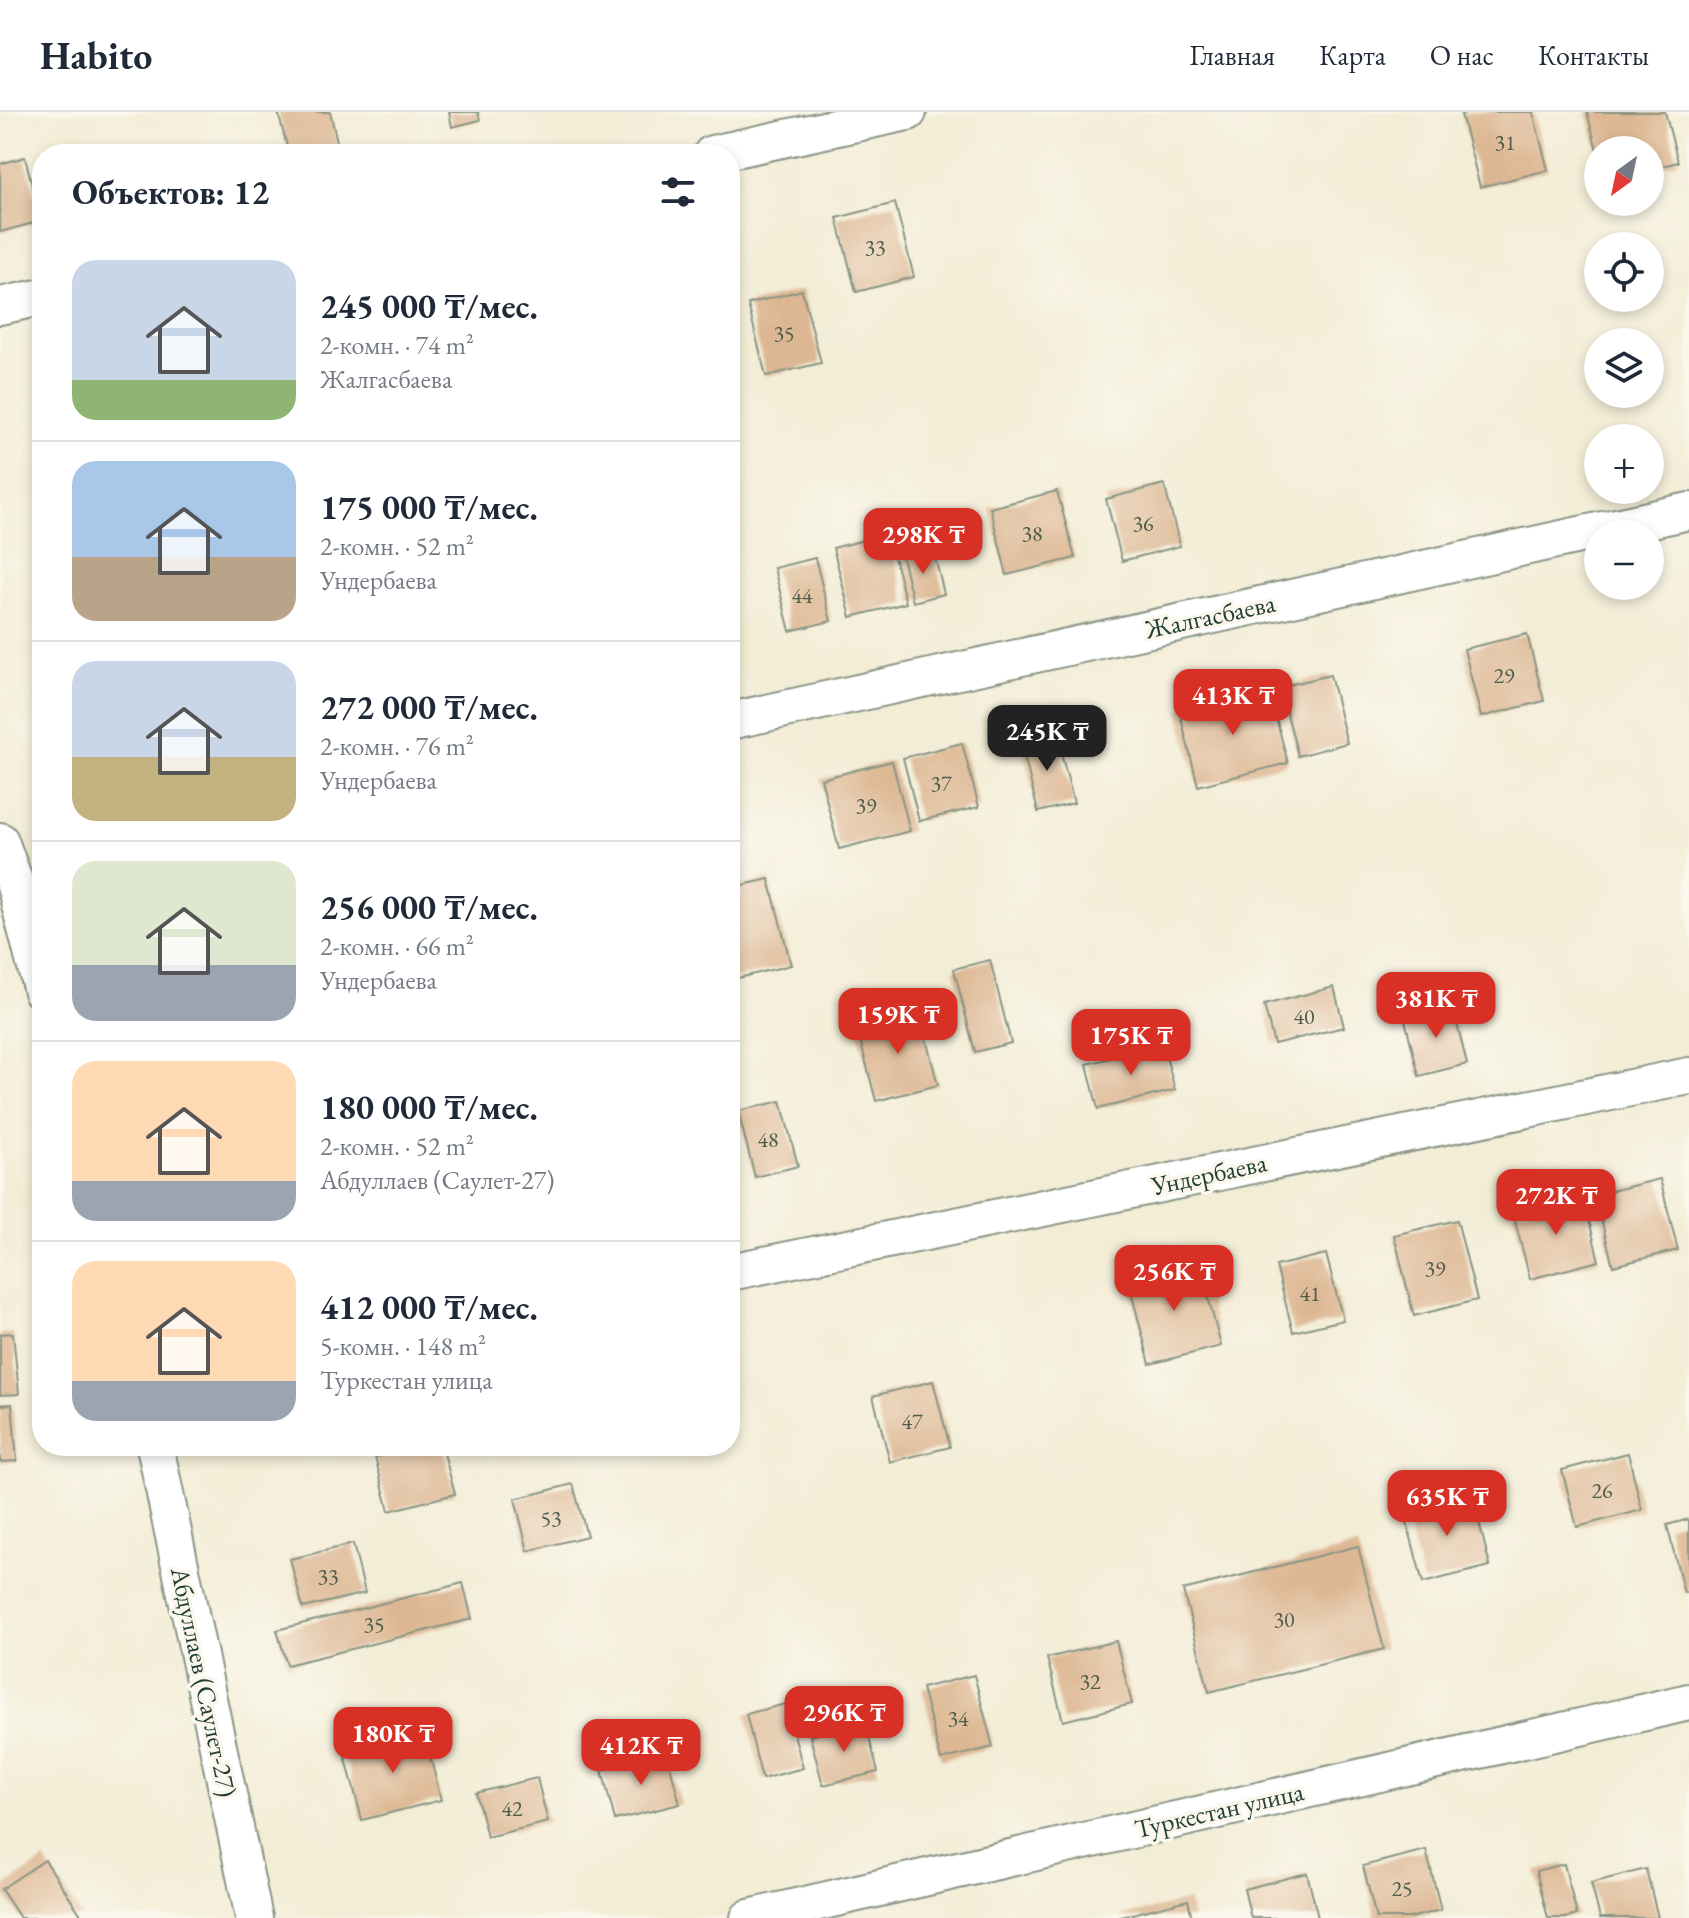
<!DOCTYPE html>
<html lang="ru">
<head>
<meta charset="utf-8">
<style>
  :root { --surface:#fff; --page:#f2f2f3; --text:#1f2937; --muted:#747a83; --line:#e0e1e3; --accent:#d93025 }
  body { margin:0; font-family:"EB Garamond",serif; background:var(--page); color:var(--text); height:100vh; display:flex; flex-direction:column; font-size:30px; white-space:nowrap }
  * { box-sizing:border-box; margin:0 }
  p { font-size:26px; color:var(--muted) }
  .icon { flex:none; width:44px; height:44px; fill:none; stroke:currentColor; stroke-width:2; stroke-linecap:round; stroke-linejoin:round }
  .map { position:relative; flex:1; overflow:hidden }
  .panel { position:absolute; left:32px; top:32px; width:708px; height:1312px; display:flex; flex-direction:column; background:var(--surface); border-radius:32px; box-shadow:0 4px 12px #0003 }
  .panel>* { flex:none }
  .needle { width:52px; rotate:213deg }
  .tools { position:absolute; left:1584px; top:24px; display:grid; gap:16px }
  .tools a { display:grid; place-items:center; width:80px; height:80px; border-radius:50%; background:var(--surface); box-shadow:0 4px 12px #0003; font-size:40px }
  .price { position:absolute; translate:-50% -68px; padding:0 18px; border-radius:16px; background:var(--accent); color:#fff; font-size:26px; line-height:52px; filter:drop-shadow(0 2px 4px #0008) }
  .price::after { content:''; position:absolute; left:50%; top:48px; width:24px; height:18px; margin-left:-12px; background:inherit; clip-path:polygon(0 0,100% 0,50% 100%) }
  .price.current { background:#222; color:#fff }
  ul { padding:0; list-style:none }
  li { display:flex; align-items:center; gap:24px; height:200px; padding:0 40px }
  li+li { border-top:2px solid var(--line) }
  li span { display:grid; place-items:center; flex:none; width:224px; height:160px; border-radius:24px; color:#555 }
  li>.icon { margin-inline-start:auto }
  span .icon { width:96px; height:96px; fill:#fffc; stroke-width:1 }
  li b { font-size:34px }
  h2 { display:flex; justify-content:space-between; align-items:center; height:96px; padding:0 40px; font-size:34px }
  header { display:flex; align-items:center; gap:48px; box-sizing:border-box; height:112px; padding:0 40px; background:var(--surface); border-bottom:2px solid var(--line) }
  header strong { font-size:38px }
  nav { display:flex; gap:44px; margin-inline-start:auto; font-size:28px }
  .map>svg:first-child { display:block }
  .building { fill:#ddb793 }
  .lines { fill:none; stroke-linecap:round; stroke-linejoin:round }
  .minor-casing { stroke:#899585; stroke-width:40 }
  .minor { stroke:#fff; stroke-width:36 }
  .labels { text-anchor:middle; stroke-width:7; stroke-linejoin:round; paint-order:stroke }
  .number-label { font-size:22px; fill:#4e5c4c }
  .street-label { font-size:26px; fill:#1f3d34; stroke:#fbf7ec }
</style>
</head>
<body>
<header>
<strong>Habito</strong>
<nav><a>Главная</a><a>Карта</a><a>О нас</a><a>Контакты</a></nav>
</header>
<div class="map">
<svg width="1689" height="1806" viewBox="0 0 1689 1806">
  <rect width="100%" height="100%" fill="#fbf7ec"/>
  <filter id="ink" filterUnits="userSpaceOnUse"><feTurbulence type="fractalNoise" baseFrequency=".0125" numOctaves="2"/><feDisplacementMap in="SourceGraphic" scale="16" xChannelSelector="R" yChannelSelector="G"/><feConvolveMatrix kernelMatrix="1 2 1 2 8 2 1 2 1" color-interpolation-filters="sRGB"/></filter>
  <filter id="wash" filterUnits="userSpaceOnUse"><feTurbulence type="fractalNoise" baseFrequency=".006" numOctaves="4" result="noise"/><feDisplacementMap in="SourceGraphic" scale="32" xChannelSelector="R" yChannelSelector="G"/><feGaussianBlur stdDeviation="1.8" result="paint"/><feColorMatrix in="noise" values="0 0 0 0 0 0 0 0 0 0 0 0 0 0 0 0 0 1.4 0 .05"/><feComposite in="paint" operator="in"/></filter>
  <g filter="url(#wash)">
    <rect width="100%" height="100%" fill="#f3edd6"/>
    <g id="blocks">
      <g class="building">
        <polygon points="278,0 330,0 340,42 289,42"/>
        <polygon points="449,0 478,0 480,8 452,15"/>
        <polygon points="1470,0 1533,0 1548,58 1480,75 1461,2"/>
        <polygon points="1587,0 1665,0 1678,50 1650,57 1650,38 1597,38"/>
        <polygon points="25,45 41,109 0,120 0,52"/>
        <polygon points="895,91 914,165 856,180 837,106"/>
        <polygon points="802,178 821,251 766,264 748,192"/>
        <polygon points="1164,372 1180,434 1122,449 1106,387"/>
        <polygon points="1057,379 1075,446 1007,463 990,396"/>
        <polygon points="888,422 906,491 851,505 833,436"/>
        <polygon points="933,437 944,482 913,490 902,445"/>
        <polygon points="815,446 831,509 790,519 774,456"/>
        <polygon points="1527,522 1544,589 1481,605 1464,537"/>
        <polygon points="1330,563 1347,631 1298,644 1280,575"/>
        <polygon points="1268,576 1288,651 1198,674 1179,598"/>
        <polygon points="1056,622 1074,691 1038,700 1021,631"/>
        <polygon points="962,631 979,695 919,709 903,646"/>
        <polygon points="892,649 910,719 839,737 821,667"/>
        <polygon points="769,767 791,853 730,868 730,776"/>
        <polygon points="990,848 1011,931 975,940 954,857"/>
        <polygon points="1334,875 1344,915 1274,932 1264,893"/>
        <polygon points="1452,892 1467,952 1419,964 1404,904"/>
        <polygon points="919,900 938,973 876,989 857,916"/>
        <polygon points="1163,933 1175,978 1098,997 1087,952"/>
        <polygon points="781,989 798,1054 755,1065 738,999"/>
        <polygon points="1660,1067 1678,1138 1613,1154 1595,1083"/>
        <polygon points="1583,1084 1599,1149 1530,1167 1513,1101"/>
        <polygon points="1457,1108 1477,1188 1414,1204 1394,1123"/>
        <polygon points="1326,1142 1343,1208 1293,1220 1276,1154"/>
        <polygon points="1199,1151 1221,1234 1150,1252 1128,1168"/>
        <polygon points="13,1221 19,1282 0,1283 0,1222"/>
        <polygon points="933,1269 950,1335 890,1350 873,1284"/>
        <polygon points="12,1292 17,1349 0,1350 0,1293"/>
        <polygon points="419,1334 442,1334 455,1382 389,1399 375,1345"/>
        <polygon points="1628,1341 1642,1398 1577,1415 1562,1358"/>
        <polygon points="573,1372 587,1424 528,1439 515,1387"/>
        <polygon points="1472,1382 1490,1454 1423,1471 1404,1399"/>
        <polygon points="1689,1407 1689,1479 1684,1481 1667,1413"/>
        <polygon points="353,1432 365,1481 303,1496 290,1447"/>
        <polygon points="1358,1434 1384,1537 1209,1580 1183,1478"/>
        <polygon points="463,1471 472,1507 287,1553 277,1518"/>
        <polygon points="1116,1529 1132,1592 1063,1609 1047,1546"/>
        <polygon points="974,1563 993,1635 941,1648 922,1576"/>
        <polygon points="786,1592 803,1656 762,1667 746,1602"/>
        <polygon points="865,1610 878,1660 823,1673 810,1624"/>
        <polygon points="424,1619 441,1688 362,1708 344,1639"/>
        <polygon points="667,1642 680,1692 615,1708 602,1658"/>
        <polygon points="537,1666 548,1710 487,1725 476,1681"/>
        <polygon points="1426,1738 1441,1798 1409,1806 1376,1806 1363,1754"/>
        <polygon points="45,1748 83,1806 20,1806 1,1777"/>
        <polygon points="1564,1752 1577,1803 1566,1806 1548,1806 1536,1759"/>
        <polygon points="1646,1757 1658,1806 1600,1806 1591,1771"/>
        <polygon points="1307,1761 1318,1806 1251,1806 1244,1777"/>
        <polygon points="1188,1788 1192,1806 1120,1806 1120,1805"/>
      </g>
    </g>
  </g>
  <g filter="url(#ink)">
    <use href="#blocks" fill-opacity="0" stroke="#899585" stroke-width="2"/>
    <g class="lines">
      <g class="minor-casing">
        <g id="minor">
          <polyline points="712,42 908,0"/>
          <polyline points="0,194 42,185"/>
          <polyline points="730,609 1689,399"/>
          <polyline points="0,729 13,765 42,879"/>
          <polyline points="730,1160 1689,964"/>
          <polyline points="155,1334 254,1806"/>
          <polyline points="749,1806 1689,1590"/>
        </g>
      </g>
      <use href="#minor" class="minor"/>
    </g>
  </g>
  <g class="labels">
    <g class="number-label">
      <text x="1505" y="38">31</text>
      <text x="875" y="143">33</text>
      <text x="784" y="229">35</text>
      <text x="1143" y="419">36</text>
      <text x="1032" y="429">38</text>
      <text x="802" y="491">44</text>
      <text x="1504" y="571">29</text>
      <text x="941" y="679">37</text>
      <text x="866" y="701">39</text>
      <text x="1304" y="912">40</text>
      <text x="768" y="1035">48</text>
      <text x="1435" y="1164">39</text>
      <text x="1310" y="1189">41</text>
      <text x="912" y="1317">47</text>
      <text x="1602" y="1386">26</text>
      <text x="551" y="1414">53</text>
      <text x="328" y="1472">33</text>
      <text x="1284" y="1515">30</text>
      <text x="374" y="1520">35</text>
      <text x="1090" y="1577">32</text>
      <text x="958" y="1614">34</text>
      <text x="512" y="1704">42</text>
      <text x="1402" y="1784">25</text>
    </g>
    <g class="street-label">
      <text transform="translate(1210 504) rotate(-12)" y="9">Жалгасбаева</text>
      <text transform="translate(1209 1062) rotate(-12)" y="9">Ундербаева</text>
      <text transform="translate(204 1570) rotate(78)" y="9">Абдуллаев (Саулет-27)</text>
      <text transform="translate(1219 1698) rotate(-13)" y="9">Туркестан улица</text>
    </g>
  </g>
</svg>
<div class="tools">
<a><svg class="needle" viewBox="-14 -14 28 28"><path d="M0-13l5 13h-10z" fill="#e53935"/><path d="M0 13l5-13h-10z" fill="#747a83"/></svg></a>
<a><svg class="icon" aria-label="locate" viewBox="0 0 24 24"><circle cx="12" cy="12" r="6"/><path d="M12 2v4M12 18v4M2 12h4M18 12h4"/></svg></a>
<a><svg class="icon" aria-label="layers" viewBox="0 0 24 24"><path d="M12 4l9 5-9 5-9-5zM3 14l9 5 9-5"/></svg></a>
<a>+</a>
<a>−</a>
</div>
<b class="price" style="left:923px;top:464px">298K ₸</b>
<b class="price" style="left:1233px;top:625px">413K ₸</b>
<b class="price current" style="left:1047px;top:661px">245K ₸</b>
<b class="price" style="left:1436px;top:928px">381K ₸</b>
<b class="price" style="left:898px;top:944px">159K ₸</b>
<b class="price" style="left:1131px;top:965px">175K ₸</b>
<b class="price" style="left:1556px;top:1125px">272K ₸</b>
<b class="price" style="left:1174px;top:1201px">256K ₸</b>
<b class="price" style="left:1447px;top:1426px">635K ₸</b>
<b class="price" style="left:844px;top:1642px">296K ₸</b>
<b class="price" style="left:393px;top:1663px">180K ₸</b>
<b class="price" style="left:641px;top:1675px">412K ₸</b>
<section class="panel">
<h2>Объектов: 12<svg class="icon" aria-label="filters" viewBox="0 0 24 24"><path d="M4 7h16M4 17h16"/><circle cx="9" cy="7" r="2"/><circle cx="15" cy="17" r="2"/></svg></h2>
<ul>
<li><span style="background:linear-gradient(#c9d6e8 75%,#8fb573 0)"><svg class="icon" aria-label="home" viewBox="0 0 24 24"><path d="M3 11l9-7 9 7M6 9v11h12V9"/></svg></span><div><b>245 000 ₸/мес.</b><p>2-комн. · 74 m²</p><p>Жалгасбаева</p></div></li>
<li><span style="background:linear-gradient(#a9c7e8 60%,#b9a48a 0)"><svg class="icon" aria-label="home" viewBox="0 0 24 24"><path d="M3 11l9-7 9 7M6 9v11h12V9"/></svg></span><div><b>175 000 ₸/мес.</b><p>2-комн. · 52 m²</p><p>Ундербаева</p></div></li>
<li><span style="background:linear-gradient(#c9d6e8 60%,#c2b280 0)"><svg class="icon" aria-label="home" viewBox="0 0 24 24"><path d="M3 11l9-7 9 7M6 9v11h12V9"/></svg></span><div><b>272 000 ₸/мес.</b><p>2-комн. · 76 m²</p><p>Ундербаева</p></div></li>
<li><span style="background:linear-gradient(#dfe7d0 65%,#9aa5b1 0)"><svg class="icon" aria-label="home" viewBox="0 0 24 24"><path d="M3 11l9-7 9 7M6 9v11h12V9"/></svg></span><div><b>256 000 ₸/мес.</b><p>2-комн. · 66 m²</p><p>Ундербаева</p></div></li>
<li><span style="background:linear-gradient(#ffd9b3 75%,#9aa5b1 0)"><svg class="icon" aria-label="home" viewBox="0 0 24 24"><path d="M3 11l9-7 9 7M6 9v11h12V9"/></svg></span><div><b>180 000 ₸/мес.</b><p>2-комн. · 52 m²</p><p>Абдуллаев (Саулет-27)</p></div></li>
<li><span style="background:linear-gradient(#ffd9b3 75%,#9aa5b1 0)"><svg class="icon" aria-label="home" viewBox="0 0 24 24"><path d="M3 11l9-7 9 7M6 9v11h12V9"/></svg></span><div><b>412 000 ₸/мес.</b><p>5-комн. · 148 m²</p><p>Туркестан улица</p></div></li>
</ul>
</section>
</div>
</body>
</html>
